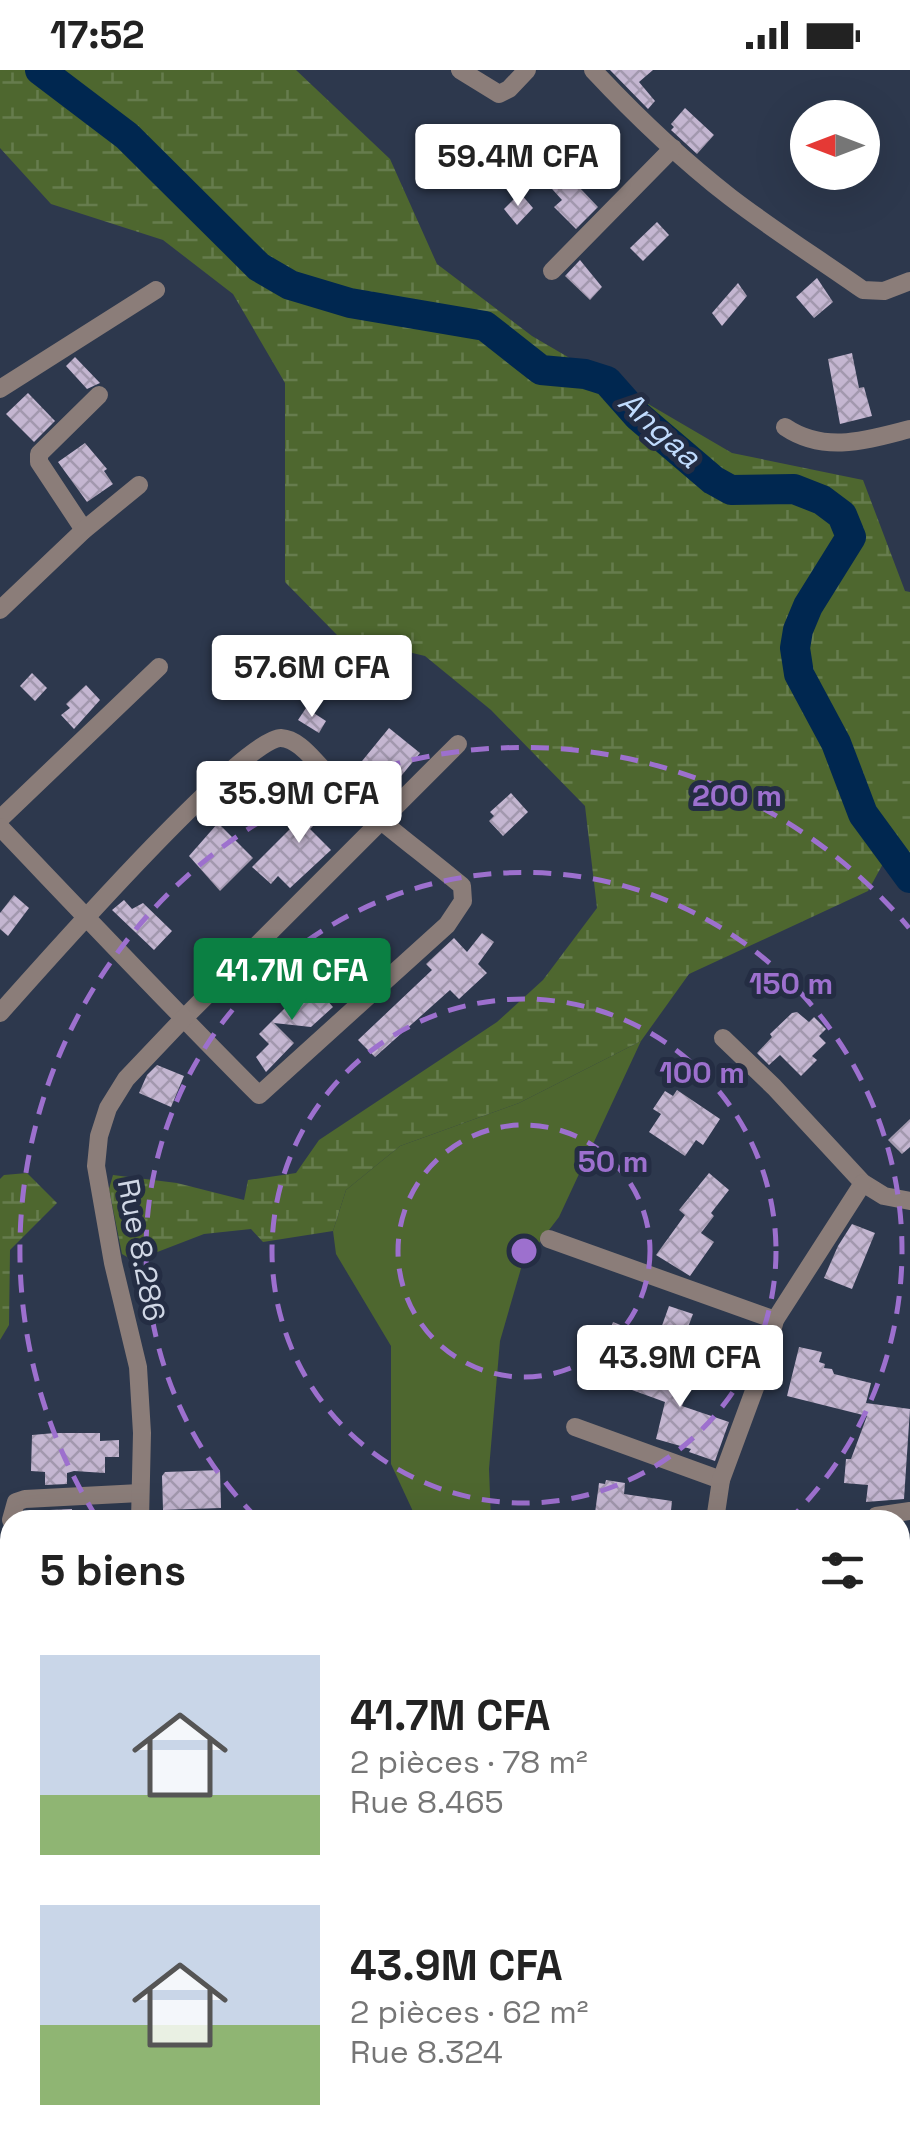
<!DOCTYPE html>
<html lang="fr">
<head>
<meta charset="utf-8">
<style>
  :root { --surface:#fff; --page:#f6f6f6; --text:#222; --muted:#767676; --accent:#0b8043 }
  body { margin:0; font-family:"Space Grotesk",sans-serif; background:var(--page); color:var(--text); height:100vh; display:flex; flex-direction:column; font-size:38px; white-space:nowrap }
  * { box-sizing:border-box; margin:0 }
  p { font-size:32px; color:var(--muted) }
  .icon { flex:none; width:55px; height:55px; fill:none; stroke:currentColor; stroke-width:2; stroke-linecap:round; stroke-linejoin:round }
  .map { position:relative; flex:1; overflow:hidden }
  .details { position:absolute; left:0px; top:1440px; width:910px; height:642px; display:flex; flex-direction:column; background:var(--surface); border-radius:30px 30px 0 0; box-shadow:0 10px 40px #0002 }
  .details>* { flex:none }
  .needle { width:65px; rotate:270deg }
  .buttons { position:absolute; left:790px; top:30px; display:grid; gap:20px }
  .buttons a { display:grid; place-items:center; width:90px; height:90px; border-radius:50%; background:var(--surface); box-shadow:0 10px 40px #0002; font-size:50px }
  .price { position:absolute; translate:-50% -85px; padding:0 22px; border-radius:10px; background:#fff; color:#222; font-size:32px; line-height:65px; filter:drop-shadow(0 2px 5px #0008) }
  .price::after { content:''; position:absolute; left:50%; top:60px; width:30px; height:22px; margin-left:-15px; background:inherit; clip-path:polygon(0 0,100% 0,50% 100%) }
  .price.active { background:var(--accent); color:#fff }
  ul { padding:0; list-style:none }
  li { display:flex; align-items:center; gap:30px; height:250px; padding:0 40px }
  li span { display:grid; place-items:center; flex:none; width:280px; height:200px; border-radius:0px; color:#555 }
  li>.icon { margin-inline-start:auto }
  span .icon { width:120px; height:120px; fill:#fffc; stroke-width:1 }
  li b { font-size:42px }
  h2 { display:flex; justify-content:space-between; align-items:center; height:120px; padding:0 40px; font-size:42px }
  .status { display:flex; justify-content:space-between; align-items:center; height:70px; padding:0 50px; background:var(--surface); direction:ltr }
  .status svg { height:28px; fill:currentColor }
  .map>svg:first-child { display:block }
  .green { fill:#4e672f }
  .wetland { fill:url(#wetland-marsh) }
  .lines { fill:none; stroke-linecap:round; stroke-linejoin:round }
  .river { stroke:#002750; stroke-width:30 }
  .building { fill:url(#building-cross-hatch) }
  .minor { stroke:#8b7d79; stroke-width:18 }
  .ring { fill:none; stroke:#9d70ce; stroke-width:5; stroke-dasharray:18 12 }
  .labels { text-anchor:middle; stroke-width:10; stroke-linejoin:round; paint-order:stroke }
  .street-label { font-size:30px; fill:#d0d7e5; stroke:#242d43 }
  .water-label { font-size:32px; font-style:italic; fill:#c0dbfd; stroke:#242d43 }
  .centre { fill:#9d70ce; stroke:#242d43; stroke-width:5 }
  .ring-label { font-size:30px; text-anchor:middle; font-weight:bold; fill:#9d70ce; stroke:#242d43; stroke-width:10; stroke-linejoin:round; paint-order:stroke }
</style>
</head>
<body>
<div class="status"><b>17:52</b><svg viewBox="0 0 49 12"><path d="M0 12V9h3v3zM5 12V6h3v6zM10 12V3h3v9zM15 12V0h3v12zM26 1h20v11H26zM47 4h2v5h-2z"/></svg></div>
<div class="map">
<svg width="910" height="2082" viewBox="0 0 910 2082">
  <defs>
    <pattern id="wetland-marsh" width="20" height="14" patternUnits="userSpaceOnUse" patternTransform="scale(2.5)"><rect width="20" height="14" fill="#4e672f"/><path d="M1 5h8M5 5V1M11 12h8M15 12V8" fill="none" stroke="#667c4d"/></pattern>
    <pattern id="building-cross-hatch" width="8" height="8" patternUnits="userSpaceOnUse" patternTransform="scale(2.5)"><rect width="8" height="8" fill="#c4b6d1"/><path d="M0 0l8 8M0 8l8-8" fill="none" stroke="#a298ae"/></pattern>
  </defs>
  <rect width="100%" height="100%" fill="#2d384d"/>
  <polygon class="green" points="641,971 559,1147 522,1195 500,1271 489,1399 491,1450 417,1450 391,1394 391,1276 336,1184 333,1161 346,1120 400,1076 519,1033"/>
  <g class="wetland">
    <polygon points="0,0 296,0 390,89 437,194 532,266 732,383 863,410 905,521 910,522 910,808 890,781 868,821 689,904 641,971 519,1033 400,1076 346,1120 333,1161 263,1172 251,1159 204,1164 134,1191 122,1184 109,1119 113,1105 177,1113 244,1130 248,1110 296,1103 319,1070 497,952 543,910 597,838 585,736 491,640 425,586 337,565 285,512 285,313 233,224 163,170 51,134 0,78"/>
    <polygon points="27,1103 57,1133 10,1180 9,1255 0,1270 0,1109 4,1105"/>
  </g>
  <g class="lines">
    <polyline class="river" points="40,0 127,66 259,197 290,215 350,233 485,256 541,300 585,304 607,311 638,346 713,410 731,420 794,419 822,430 842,445 851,467 808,536 798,560 795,578 799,604 836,673 863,744 910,808"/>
  </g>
  <g class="building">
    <polygon points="610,0 653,0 639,12 655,31 648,39"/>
    <polygon points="685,38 714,65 697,84 671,60 674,57 671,54"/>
    <polygon points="546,57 564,78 548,93 529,72"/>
    <polygon points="600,74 617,91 606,102 589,84"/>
    <polygon points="559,96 598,137 576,159 554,137 562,130 544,110"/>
    <polygon points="520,123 533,138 517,155 504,139"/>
    <polygon points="657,152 669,165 643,191 630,178"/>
    <polygon points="580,190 602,217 590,230 565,206"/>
    <polygon points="817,208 833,232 814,248 796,227"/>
    <polygon points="738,213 747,226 722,256 712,243"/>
    <polygon points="852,283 859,318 864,317 872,346 840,354 828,289"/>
    <polygon points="75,287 100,313 87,319 66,296"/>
    <polygon points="28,323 55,351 34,372 6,344"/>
    <polygon points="85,373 107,399 104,401 113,414 87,432 58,392"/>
    <polygon points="32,603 47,618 35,631 20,616"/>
    <polygon points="86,615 100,630 74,659 61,645 70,638 66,634"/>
    <polygon points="306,638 326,651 319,663 298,650"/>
    <polygon points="389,658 420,683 379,733 349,707"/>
    <polygon points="328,721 343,735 324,754 319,750 310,759 331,780 290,818 278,806 271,814 252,797"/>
    <polygon points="511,723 528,742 503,766 489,751 494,746 490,742"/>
    <polygon points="218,753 253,788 220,821 189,786"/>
    <polygon points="14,825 29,838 8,866 0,859 0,843"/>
    <polygon points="124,830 132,839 143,833 172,861 154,880 112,840"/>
    <polygon points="482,863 494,872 478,894 487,903 459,929 450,920 375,987 358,970 432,900 426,894 454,868 467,882"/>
    <polygon points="311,912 333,937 311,957 274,953 294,973 266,1002 256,987 269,974 259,964"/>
    <polygon points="797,942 809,952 814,947 826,959 819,966 826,973 812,986 817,990 801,1006 780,985 769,995 757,983 772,967 770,964 792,943"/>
    <polygon points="157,995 184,1006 171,1037 139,1023 147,1005"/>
    <polygon points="677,1020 720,1049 703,1075 696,1070 685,1086 649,1062 661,1044 653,1039 665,1021 673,1026"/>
    <polygon points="910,1049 910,1077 902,1084 888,1070"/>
    <polygon points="709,1103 729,1120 711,1143 714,1146 701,1163 714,1172 690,1206 656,1185 685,1145 679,1140"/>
    <polygon points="852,1154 875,1163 852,1219 824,1208 838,1176"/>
    <polygon points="669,1236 693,1244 682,1273 659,1264"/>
    <polygon points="613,1252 640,1263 630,1289 603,1278"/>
    <polygon points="799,1277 822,1282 819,1292 825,1294 824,1298 832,1299 834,1304 871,1313 866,1333 910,1339 904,1429 866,1432 868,1415 844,1413 846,1389 851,1389 867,1346 787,1326"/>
    <polygon points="672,1281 692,1290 683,1311 691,1314 682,1336 729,1352 715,1391 689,1382 691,1379 656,1369 665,1332 621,1316 625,1302 658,1313"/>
    <polygon points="55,1363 100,1363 100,1371 119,1370 119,1387 105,1387 105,1403 74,1401 67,1403 67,1414 45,1415 45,1402 31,1401 32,1365"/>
    <polygon points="220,1400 221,1438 163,1440 162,1406 165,1402"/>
    <polygon points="606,1410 625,1413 624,1424 672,1431 670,1450 631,1450 632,1447 595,1443 599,1413 605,1414"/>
    <polygon points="72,1439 72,1450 24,1450 27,1441"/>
  </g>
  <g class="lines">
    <g class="minor">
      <polyline points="460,0 499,24 509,19 527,0"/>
      <path d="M593,0C636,46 680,88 730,127C773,160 819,189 863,220L884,221L910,211"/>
      <polyline points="552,201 673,78"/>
      <polyline points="0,319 156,220"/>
      <path d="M785,357C825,384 867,370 910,359"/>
      <polyline points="84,460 39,392 39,384 99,325"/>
      <polyline points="0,540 84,460 139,415"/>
      <polyline points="0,749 159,597"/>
      <path d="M0,757C86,847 171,937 259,1025L447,855L463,831L462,816C415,777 365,741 323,699C311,687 298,669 281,668C244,666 35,904 0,943"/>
      <polyline points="723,968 774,1017 863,1113 884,1126 910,1131"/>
      <polyline points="549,1169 775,1250"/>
      <polyline points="575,1357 721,1410"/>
      <polyline points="876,1446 910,1441"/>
      <polyline points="11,1450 16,1432 25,1429 140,1423"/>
      <polyline points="140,1450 142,1363 138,1297 113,1193 96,1096 99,1066 108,1038 126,1009 183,949 458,674"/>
      <polyline points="715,1450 721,1410 762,1299 775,1250 863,1113"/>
      <polyline points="0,1584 10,1590"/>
      <polyline points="0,2011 10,2011"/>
      <polyline points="271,2072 271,2082"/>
      <polyline points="477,2072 491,2081"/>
      <polyline points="514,2072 524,2082"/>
      <polyline points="794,2072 806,2082"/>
      <polyline points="134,2082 135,2072"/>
      <polyline points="877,2082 883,2072"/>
    </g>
  </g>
  <g class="ring">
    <circle cx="524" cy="1181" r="126"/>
    <circle cx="524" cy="1181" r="252"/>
    <path d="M257 1448A378 378 0 1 1 791 1448"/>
    <path d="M97 1448A503 503 0 0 1 909 858"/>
  </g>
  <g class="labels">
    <g class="street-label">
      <text transform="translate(141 1180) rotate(79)" y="10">Rue 8.286</text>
    </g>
    <g class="water-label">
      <text transform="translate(660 359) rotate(42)" y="11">Angaa</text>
    </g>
  </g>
  <circle cx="524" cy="1181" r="15" class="centre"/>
  <g class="ring-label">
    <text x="737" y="736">200 m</text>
    <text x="791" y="924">150 m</text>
    <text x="702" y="1013">100 m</text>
    <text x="613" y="1102">50 m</text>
  </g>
</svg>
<div class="buttons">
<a><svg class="needle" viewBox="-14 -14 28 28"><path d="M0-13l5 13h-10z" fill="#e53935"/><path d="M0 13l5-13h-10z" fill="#767676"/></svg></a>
</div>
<b class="price" style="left:518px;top:139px">59.4M CFA</b>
<b class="price" style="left:312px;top:650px">57.6M CFA</b>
<b class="price" style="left:299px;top:776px">35.9M CFA</b>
<b class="price active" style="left:292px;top:953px">41.7M CFA</b>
<b class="price" style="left:680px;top:1340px">43.9M CFA</b>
<section class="details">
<h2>5 biens<svg class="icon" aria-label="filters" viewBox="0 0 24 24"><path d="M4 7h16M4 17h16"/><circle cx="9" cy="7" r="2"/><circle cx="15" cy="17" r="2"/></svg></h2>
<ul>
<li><span style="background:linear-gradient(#c9d6e8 70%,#8fb573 0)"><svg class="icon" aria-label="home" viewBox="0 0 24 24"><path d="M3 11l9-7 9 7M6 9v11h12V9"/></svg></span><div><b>41.7M CFA</b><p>2 pièces · 78 m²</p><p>Rue 8.465</p></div></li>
<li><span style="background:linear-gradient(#c9d6e8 60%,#8fb573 0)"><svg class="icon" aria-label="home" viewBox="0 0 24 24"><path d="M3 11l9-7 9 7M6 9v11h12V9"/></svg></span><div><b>43.9M CFA</b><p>2 pièces · 62 m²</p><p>Rue 8.324</p></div></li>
</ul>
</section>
</div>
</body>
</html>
